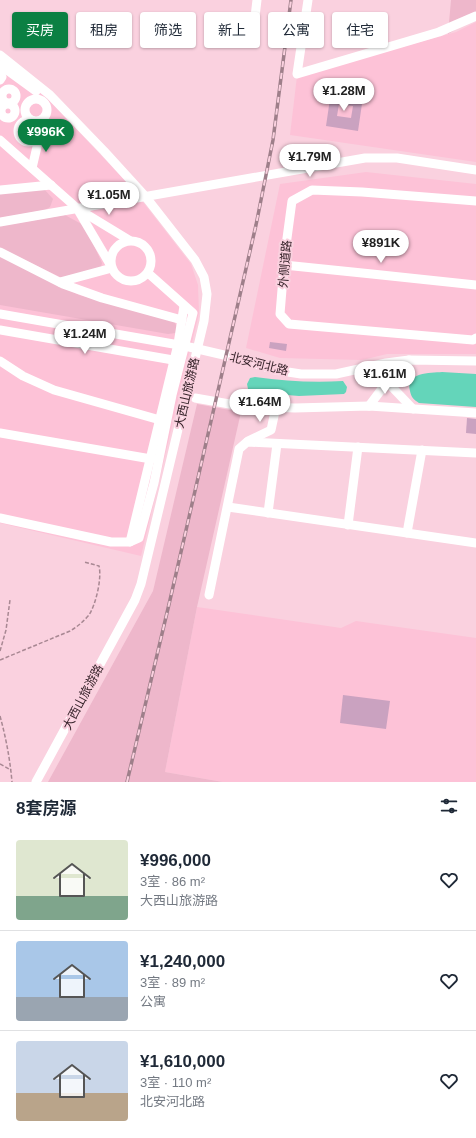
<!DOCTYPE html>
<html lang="zh">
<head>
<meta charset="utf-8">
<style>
  :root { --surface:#fff; --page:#f6f6f7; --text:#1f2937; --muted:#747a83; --line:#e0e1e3; --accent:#0b8043 }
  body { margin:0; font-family:Arial,"Noto Sans SC",sans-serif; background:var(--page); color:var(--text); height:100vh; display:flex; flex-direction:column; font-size:15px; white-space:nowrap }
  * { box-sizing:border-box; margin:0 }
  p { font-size:13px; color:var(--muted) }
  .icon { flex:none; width:22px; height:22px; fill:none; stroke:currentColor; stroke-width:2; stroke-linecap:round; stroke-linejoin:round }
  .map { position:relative; height:782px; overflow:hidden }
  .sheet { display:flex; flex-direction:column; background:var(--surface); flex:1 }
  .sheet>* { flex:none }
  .guide { position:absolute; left:12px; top:12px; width:452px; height:36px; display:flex; gap:8px }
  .price { position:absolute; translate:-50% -34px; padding:0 9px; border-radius:14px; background:#fff; color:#222; font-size:13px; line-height:26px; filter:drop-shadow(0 1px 2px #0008) }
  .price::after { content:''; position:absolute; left:50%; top:24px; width:12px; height:9px; margin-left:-6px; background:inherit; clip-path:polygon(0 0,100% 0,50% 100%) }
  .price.selected { background:var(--accent); color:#fff }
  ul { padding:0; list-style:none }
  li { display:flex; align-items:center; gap:12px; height:100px; padding:0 16px }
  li+li { border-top:1px solid var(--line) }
  li span { display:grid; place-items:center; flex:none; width:112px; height:80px; border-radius:4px; color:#555 }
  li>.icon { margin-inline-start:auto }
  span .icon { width:48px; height:48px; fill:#fffc; stroke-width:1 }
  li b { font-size:17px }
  h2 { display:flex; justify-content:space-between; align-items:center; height:48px; padding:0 16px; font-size:17px }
  .tag { padding:0 14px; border-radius:4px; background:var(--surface); box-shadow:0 1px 3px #0004; font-size:14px; line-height:36px }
  .tag.selected { background:var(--accent); color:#fff }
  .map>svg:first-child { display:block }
  .built { fill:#fdc2d7 }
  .green { fill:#eeb7cb }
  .water { fill:#64d5ba }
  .building { fill:#caa2c0; fill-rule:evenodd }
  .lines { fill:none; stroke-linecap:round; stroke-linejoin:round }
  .path { stroke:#a88893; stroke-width:1.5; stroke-dasharray:4 2; stroke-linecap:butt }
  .minor { stroke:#fff; stroke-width:9 }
  .rail-casing { stroke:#9e7f8a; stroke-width:3.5 }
  .rail { stroke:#fad1df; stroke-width:2; stroke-dasharray:6; stroke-linecap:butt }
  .labels { text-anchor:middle; stroke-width:4; stroke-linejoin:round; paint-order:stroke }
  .street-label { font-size:12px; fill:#352229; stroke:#fad1df }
</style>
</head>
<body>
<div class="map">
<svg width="476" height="782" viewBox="0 0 476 782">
  <rect width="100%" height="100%" fill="#fad1df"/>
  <g class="built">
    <polygon points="476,22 476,162 290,135 297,76 456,32"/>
    <polygon points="0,60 44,95 132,188 191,264 198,285 199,313 141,556 0,523"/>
    <polygon points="366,172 476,184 476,354 387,354 362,360 280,358 246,348 280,184"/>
    <polygon points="197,607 341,628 356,621 476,638 476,782 223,782 165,772"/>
  </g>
  <g class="green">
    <polygon points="451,0 476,0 476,18 448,34"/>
    <polygon points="44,189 53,199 50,207 45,210 0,218 0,193"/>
    <polygon points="65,215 85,226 102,263 101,267 62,278 0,248 0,226"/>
    <polygon points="0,255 79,295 174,321 177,327 176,333 168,334 0,305"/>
    <polygon points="197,404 241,412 197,607 165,772 223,782 48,782 153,591"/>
  </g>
  <g class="water">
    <path d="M442,372L476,374V407L419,403C414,400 411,397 410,391C405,372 430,373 442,372Z"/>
    <path d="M255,377C285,381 313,383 343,381L347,387L346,392L344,394L299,396L252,392L248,389L247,384L250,378Z"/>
  </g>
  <g class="building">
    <path d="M331,92L363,97L358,131L326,126ZM339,104L353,106L351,118L337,116Z"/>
    <polygon points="270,342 287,344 286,351 269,348"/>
    <polygon points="467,418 476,419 476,434 466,433"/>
    <polygon points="343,695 390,701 386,729 340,723"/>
  </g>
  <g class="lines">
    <g class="path">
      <polyline points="0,651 6,630 10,600"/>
      <path d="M0,660L70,631C77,627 83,622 89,615C96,604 102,578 99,566L84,562"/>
      <path d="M0,716C6,738 10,759 12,782"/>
      <polyline points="0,764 11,770"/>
    </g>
    <g class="minor">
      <polyline points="308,0 297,74 439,32 476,16"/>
      <polyline points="252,42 257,0"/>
      <polyline points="0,55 50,95 104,151 145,196 195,260 204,277 207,294 204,321 141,584 135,600 36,782"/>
      <polyline points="0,65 36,91"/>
      <polyline points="0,72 2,77 0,80"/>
      <circle cx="9" cy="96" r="7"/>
      <circle cx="36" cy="110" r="11"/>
      <circle cx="8" cy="111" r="7"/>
      <circle cx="29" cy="131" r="11"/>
      <polyline points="0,140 78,209 129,240"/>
      <polyline points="32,168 40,134"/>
      <polyline points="0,190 51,185"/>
      <polyline points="476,201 362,192 312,190 292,201 285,253 280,314 289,324 473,340 476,338"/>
      <polyline points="78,210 111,266"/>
      <polyline points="0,222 365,158 397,158 476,170"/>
      <circle cx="131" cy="261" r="20"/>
      <polyline points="0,252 63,284 102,298 182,320"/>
      <polyline points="284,265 372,274 476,285"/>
      <polyline points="60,282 112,268"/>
      <polyline points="0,314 185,346 241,359 275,370 301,374 336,374 386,363 409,360 476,361"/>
      <polyline points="0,330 173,360"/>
      <polyline points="0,361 23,376 54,390 160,420"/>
      <polyline points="372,366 413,409"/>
      <polyline points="195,398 241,406 295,408 369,406 476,413"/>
      <polyline points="369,406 387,382 409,360"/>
      <polyline points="0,433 151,459"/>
      <polyline points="248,441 271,430 276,407"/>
      <polyline points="228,507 476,543"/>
      <polyline points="268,513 277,444"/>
      <polyline points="0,518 111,542 130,542 139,538 154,483 172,395 193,313 148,273"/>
      <polyline points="348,525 358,447"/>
      <polyline points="407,533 422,450"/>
      <polyline points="130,542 178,344 184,306"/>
      <polyline points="209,595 239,449 247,442 476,453"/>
    </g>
    <g class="rail-casing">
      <polyline id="rail" points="127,782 170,600 256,225 273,140 291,0"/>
    </g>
    <use href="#rail" class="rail"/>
  </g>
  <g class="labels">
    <g class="street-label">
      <text transform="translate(285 264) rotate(-85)" y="4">外侧道路</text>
      <text transform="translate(259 364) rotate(14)" y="4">北安河北路</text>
      <text transform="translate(187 393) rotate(-77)" y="4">大西山旅游路</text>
      <text transform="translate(83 697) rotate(-62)" y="4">大西山旅游路</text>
    </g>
  </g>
</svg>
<b class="price" style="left:344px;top:112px">¥1.28M</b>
<b class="price selected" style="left:46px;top:153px">¥996K</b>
<b class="price" style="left:310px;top:178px">¥1.79M</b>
<b class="price" style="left:109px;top:216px">¥1.05M</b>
<b class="price" style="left:381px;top:264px">¥891K</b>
<b class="price" style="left:85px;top:355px">¥1.24M</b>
<b class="price" style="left:385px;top:395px">¥1.61M</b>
<b class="price" style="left:260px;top:423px">¥1.64M</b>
<div class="guide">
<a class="tag selected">买房</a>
<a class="tag">租房</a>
<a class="tag">筛选</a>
<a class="tag">新上</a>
<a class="tag">公寓</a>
<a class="tag">住宅</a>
</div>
</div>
<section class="sheet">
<h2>8套房源<svg class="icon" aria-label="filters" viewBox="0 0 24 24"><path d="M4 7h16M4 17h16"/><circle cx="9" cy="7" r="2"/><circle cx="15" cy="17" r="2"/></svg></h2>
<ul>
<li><span style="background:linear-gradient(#dfe7d0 70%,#7fa58c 0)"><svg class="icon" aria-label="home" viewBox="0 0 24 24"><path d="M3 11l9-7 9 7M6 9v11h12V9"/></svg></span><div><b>¥996,000</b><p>3室 · 86 m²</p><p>大西山旅游路</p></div><svg class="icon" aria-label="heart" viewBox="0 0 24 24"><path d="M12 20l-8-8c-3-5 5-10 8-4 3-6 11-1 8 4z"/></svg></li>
<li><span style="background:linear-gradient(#a9c7e8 70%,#9aa5b1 0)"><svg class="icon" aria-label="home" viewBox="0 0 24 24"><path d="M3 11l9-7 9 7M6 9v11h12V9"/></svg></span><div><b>¥1,240,000</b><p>3室 · 89 m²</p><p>公寓</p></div><svg class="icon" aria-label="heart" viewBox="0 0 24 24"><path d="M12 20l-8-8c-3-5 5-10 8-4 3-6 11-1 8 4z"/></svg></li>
<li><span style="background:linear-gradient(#c9d6e8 65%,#b9a48a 0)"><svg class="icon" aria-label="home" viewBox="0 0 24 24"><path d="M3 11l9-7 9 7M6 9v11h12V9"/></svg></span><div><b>¥1,610,000</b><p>3室 · 110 m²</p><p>北安河北路</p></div><svg class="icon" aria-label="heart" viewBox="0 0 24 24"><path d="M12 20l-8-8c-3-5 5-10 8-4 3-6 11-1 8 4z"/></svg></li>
</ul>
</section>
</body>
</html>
